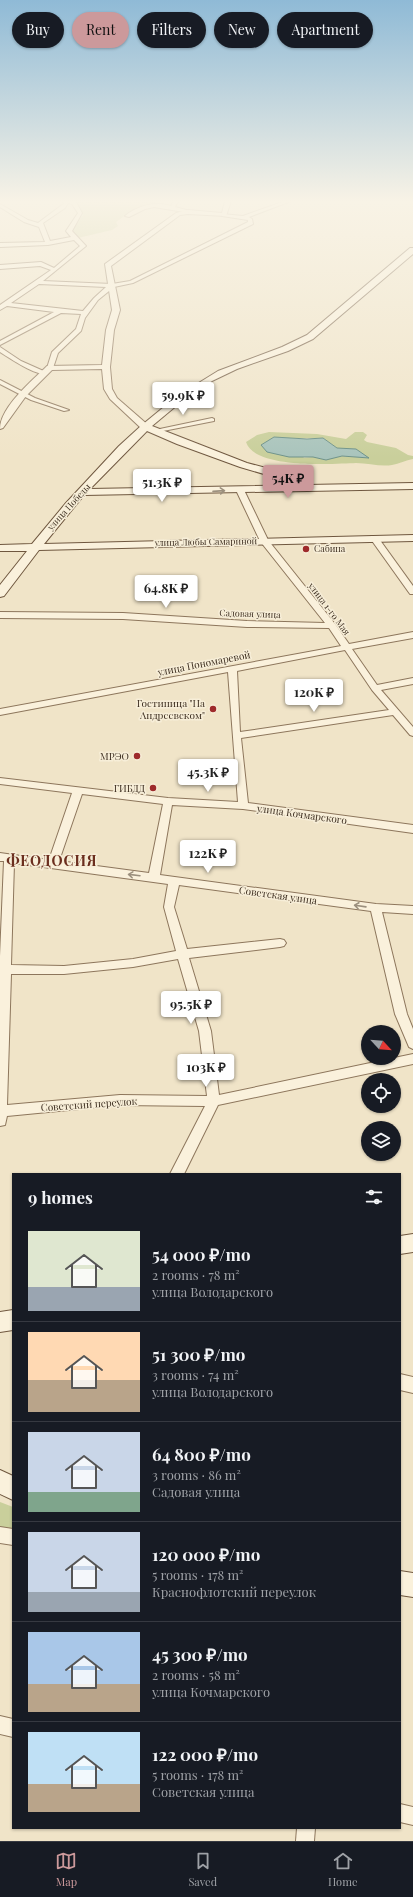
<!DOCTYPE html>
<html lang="en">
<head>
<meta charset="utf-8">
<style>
  :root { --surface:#171b24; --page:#242831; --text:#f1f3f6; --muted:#9ea1a6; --line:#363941; --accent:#cc999b }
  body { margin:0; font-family:"Playfair Display",serif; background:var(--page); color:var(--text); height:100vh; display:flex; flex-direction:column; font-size:15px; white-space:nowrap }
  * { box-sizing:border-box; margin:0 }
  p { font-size:13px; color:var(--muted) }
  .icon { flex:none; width:22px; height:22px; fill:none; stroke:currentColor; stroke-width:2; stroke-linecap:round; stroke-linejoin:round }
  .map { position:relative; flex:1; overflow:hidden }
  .drawer { position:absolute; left:12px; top:1173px; width:389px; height:656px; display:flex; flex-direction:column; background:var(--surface); border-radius:0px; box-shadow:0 1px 3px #0004 }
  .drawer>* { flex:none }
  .guide { position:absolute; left:12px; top:12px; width:389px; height:36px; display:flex; gap:8px }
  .needle { width:26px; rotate:116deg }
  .controls { position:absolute; left:361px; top:1025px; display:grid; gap:8px }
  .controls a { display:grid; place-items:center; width:40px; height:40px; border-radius:50%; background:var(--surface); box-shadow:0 1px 3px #0004; font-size:20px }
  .price { position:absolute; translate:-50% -34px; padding:0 9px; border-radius:4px; background:#fff; color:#222; font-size:13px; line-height:26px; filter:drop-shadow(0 1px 2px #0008) }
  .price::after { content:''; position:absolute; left:50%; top:24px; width:12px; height:9px; margin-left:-6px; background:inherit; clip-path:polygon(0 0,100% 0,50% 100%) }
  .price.on { background:var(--accent); color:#111 }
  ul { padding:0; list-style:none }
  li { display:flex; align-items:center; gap:12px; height:100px; padding:0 16px }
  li+li { border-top:1px solid var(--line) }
  li span { display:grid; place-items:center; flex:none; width:112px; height:80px; border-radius:0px; color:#555 }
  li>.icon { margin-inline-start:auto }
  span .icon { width:48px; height:48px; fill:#fffc; stroke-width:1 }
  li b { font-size:17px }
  h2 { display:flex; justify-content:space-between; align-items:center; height:48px; padding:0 16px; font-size:17px }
  .chip { padding:0 14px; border-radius:18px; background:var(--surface); box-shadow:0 1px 3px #0004; font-size:14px; line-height:36px }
  .chip.on { background:var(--accent); color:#111 }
  .tabs { display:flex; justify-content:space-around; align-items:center; height:56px; border-top:1px solid var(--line); background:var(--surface); font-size:11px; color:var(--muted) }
  .tabs a { display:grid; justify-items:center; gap:2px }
  .tabs .on { color:var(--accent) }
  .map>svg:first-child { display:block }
  .green { fill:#c9cf9b; fill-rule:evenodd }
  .water { fill:#a9c4bc; stroke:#6f938a }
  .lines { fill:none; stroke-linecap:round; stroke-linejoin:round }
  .minor-casing { stroke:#8d765c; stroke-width:2 }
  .tertiary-casing { stroke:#8d765c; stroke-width:2 }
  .secondary-casing { stroke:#6f573f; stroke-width:2 }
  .minor { fill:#faf1dc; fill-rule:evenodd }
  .tertiary { fill:#faf1dc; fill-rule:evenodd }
  .secondary { fill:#faf1dc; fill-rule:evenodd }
  .oneway { stroke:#9c907e }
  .poi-dot { fill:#9e2a2b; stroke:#f7eed8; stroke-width:1.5 }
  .labels { text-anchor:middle; stroke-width:3; stroke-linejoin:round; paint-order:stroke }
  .far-street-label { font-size:9px; fill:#3d2e20; stroke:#f7eed8 }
  .far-poi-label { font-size:9px; fill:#3d2e20; stroke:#f7eed8; text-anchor:start }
  .street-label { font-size:10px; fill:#3d2e20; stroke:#f7eed8 }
  .poi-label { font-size:10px; fill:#3d2e20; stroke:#f7eed8; text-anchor:end }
  .district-label { font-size:14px; font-weight:bold; letter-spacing:1px; fill:#6b2e1e; stroke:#f7eed8 }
</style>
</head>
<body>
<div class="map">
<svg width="413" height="1841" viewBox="0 0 413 1841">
  <rect width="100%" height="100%" fill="#f0e4c8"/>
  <g class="green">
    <polygon points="68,201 164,201 134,209 116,222 118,226 112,230 78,238 72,231 83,215 81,208"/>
    <path d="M269,432L317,434L346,439L355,432H363L367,435L364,440L367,442L396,448L408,455L413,456V459C406,460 399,464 392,465C381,467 368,463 356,463C333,464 254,469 246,442L257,435ZM288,438H323L337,448L369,458L342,456L326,460L313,457L304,458Z"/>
    <polygon points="0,1502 13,1507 13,1531 0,1529"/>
  </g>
  <polygon class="water" points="274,437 307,439 323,438 337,448 356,449 369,458 342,456 326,460 313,457 289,457 267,452 261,445"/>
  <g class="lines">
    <g class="minor-casing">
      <g id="minor">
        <path d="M63,201L76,202L82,213L72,231L86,246L43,281L112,284L130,281L248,222V220L222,216V214L243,216L285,201H291L249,217L252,219L253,224L133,283L114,287L98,300L85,318L81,331L58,353L53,368L50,370L47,368L52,352L76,329L81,314L61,313L0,345V341L54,312L7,306L0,310V305L51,270L40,266L0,269V265L41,262L54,268L80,246L74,240L48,245L0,247V243L45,242L39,227L24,222L0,207V204L28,220L38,223L62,205L64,204ZM68,203L72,204L78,213L66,231L71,237L50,241L43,223L65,208ZM39,284L106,287L94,298L83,311L11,303Z"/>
        <path d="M174,201H178L175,207L190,211V213L154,207L145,209L129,217L125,216C137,206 155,201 171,206Z"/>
        <path d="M0,347L21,361L48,373C40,379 8,357 0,352Z"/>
        <polygon points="0,380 35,398 69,410 64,411 31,400 0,384"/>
        <polygon points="212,418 214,419 214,421 158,432 155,430"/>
        <path d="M237,488L244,490L268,540L335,624L349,644L413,632V638L352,649L377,685L413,678V684L381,690L413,727V736L410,735L393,715L241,738L248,803L413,825V833L243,809L172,805L160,875L376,904L413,906V914L382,912L407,1014L413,1029V1049L409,1047L395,1014L371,911L179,885L174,907L187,949L280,939L284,940L286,943L284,946L280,947L189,958L211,1031L219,1095L413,1054V1064L218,1105L184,1174H170L205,1106L120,1105L7,1116L5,1125L0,1126V956L4,861H0V853L49,860L72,793L0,784V778L168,798L238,802L228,672L0,715V709L341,646L329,628L247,627L123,619L0,618V612L123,613L247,621L325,623L260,541L236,490ZM345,650L372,690L389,710L240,732L237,671ZM82,794L163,804L149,873L59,861ZM14,863L168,884L164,907L176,951L133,959L64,966L11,965ZM178,959L199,1031L207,1096L120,1095L7,1105L11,974H64L133,967Z"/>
        <polygon points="371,536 377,536 413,586 413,594 410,594 370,538"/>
        <polygon points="400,1374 413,1377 413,1393 400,1390"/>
        <polygon points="0,1527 13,1529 13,1545 0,1543"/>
        <polygon points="0,1716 13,1719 13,1737 0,1734"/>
        <polygon points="400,1804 413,1807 413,1825 400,1822"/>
        <polygon points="297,1828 315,1828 314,1841 296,1841"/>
      </g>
    </g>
    <g class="tertiary-casing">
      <path id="tertiary" d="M225,201H231L226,216L188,214L180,215L111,266L120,310L114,330L110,367L112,389L117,398L148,425V429H142L110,399L104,389L102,369L52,370L26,396L3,428L0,429C0,407 32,381 47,366L102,365L106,330L112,310L105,264L176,213L188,210L222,213Z"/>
    </g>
    <g class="secondary-casing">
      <g id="secondary">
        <polygon points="410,248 413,248 413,254 313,339 288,351 237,369 212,381 182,401 152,426 247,463 311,480 312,482 311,484 307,485 291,482 240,467 177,444 147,431 90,489 413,483 413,489 84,495 44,544 413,535 413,541 39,550 4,596 0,597 0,585 27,551 0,551 0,545 32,544 66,503 119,446 142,425 176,397 218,371 282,347 307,335"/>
        <polygon points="413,1234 413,1252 400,1254 400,1236"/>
        <polygon points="13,1310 13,1330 0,1332 0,1312"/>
        <polygon points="0,1470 13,1476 13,1500 0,1494"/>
        <polygon points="400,1571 413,1573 413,1597 400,1595"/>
      </g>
    </g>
    <use href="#minor" class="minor"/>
    <use href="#tertiary" class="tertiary"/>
    <use href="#secondary" class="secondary"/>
  </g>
  <defs><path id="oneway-shaft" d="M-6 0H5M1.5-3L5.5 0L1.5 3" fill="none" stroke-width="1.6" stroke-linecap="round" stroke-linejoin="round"/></defs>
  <g class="oneway">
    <use href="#oneway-shaft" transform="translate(219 491) rotate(-4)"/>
    <use href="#oneway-shaft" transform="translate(134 875) rotate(-173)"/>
    <use href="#oneway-shaft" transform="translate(360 906) rotate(-172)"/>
  </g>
  <linearGradient id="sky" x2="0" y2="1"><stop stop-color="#8fbad6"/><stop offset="0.44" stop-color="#f8f3e6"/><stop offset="1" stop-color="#f8f3e6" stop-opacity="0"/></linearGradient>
  <rect width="413" height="458" fill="url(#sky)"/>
  <g class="poi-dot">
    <circle cx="306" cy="549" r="4"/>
    <circle cx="213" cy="709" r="4"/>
    <circle cx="137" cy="756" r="4"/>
    <circle cx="153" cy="788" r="4"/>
  </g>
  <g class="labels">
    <g class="far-street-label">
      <text transform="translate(69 507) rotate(-48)" y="3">улица Победы</text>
      <text transform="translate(206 542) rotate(-1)" y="3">улица Любы Самариной</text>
      <text transform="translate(329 609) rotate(53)" y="3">улица 1-го Мая</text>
      <text transform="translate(250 614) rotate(2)" y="3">Садовая улица</text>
    </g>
    <g class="far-poi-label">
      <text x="314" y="552">Сабина</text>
    </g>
    <g class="street-label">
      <text transform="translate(204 663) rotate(-11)" y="4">улица Пономаревой</text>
      <text transform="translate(302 814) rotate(8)" y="4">улица Кочмарского</text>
      <text transform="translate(278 895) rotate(8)" y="4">Советская улица</text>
      <text transform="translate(89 1104) rotate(-4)" y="4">Советский переулок</text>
    </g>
    <g class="poi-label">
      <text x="205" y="707">Гостиница "На<tspan x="205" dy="12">Андреевском"</tspan></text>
      <text x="129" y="760">МРЭО</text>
      <text x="145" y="792">ГИБДД</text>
    </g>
    <g class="district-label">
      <text x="52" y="866">ФЕОДОСИЯ</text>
    </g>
  </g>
</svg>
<div class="controls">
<a><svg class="needle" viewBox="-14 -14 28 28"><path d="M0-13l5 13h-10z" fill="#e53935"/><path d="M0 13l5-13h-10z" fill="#9ea1a6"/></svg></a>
<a><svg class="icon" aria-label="locate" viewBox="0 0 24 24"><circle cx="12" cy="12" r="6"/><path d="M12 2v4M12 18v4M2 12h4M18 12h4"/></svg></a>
<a><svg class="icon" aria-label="layers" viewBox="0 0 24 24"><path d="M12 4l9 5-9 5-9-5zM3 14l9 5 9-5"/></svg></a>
</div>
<b class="price" style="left:183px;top:416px">59.9K ₽</b>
<b class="price on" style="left:288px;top:499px">54K ₽</b>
<b class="price" style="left:162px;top:503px">51.3K ₽</b>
<b class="price" style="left:166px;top:609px">64.8K ₽</b>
<b class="price" style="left:314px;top:713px">120K ₽</b>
<b class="price" style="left:208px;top:793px">45.3K ₽</b>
<b class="price" style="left:208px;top:874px">122K ₽</b>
<b class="price" style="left:191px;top:1025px">95.5K ₽</b>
<b class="price" style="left:206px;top:1088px">103K ₽</b>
<div class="guide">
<a class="chip">Buy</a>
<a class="chip on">Rent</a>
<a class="chip">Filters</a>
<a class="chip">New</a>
<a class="chip">Apartment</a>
</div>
<section class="drawer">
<h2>9 homes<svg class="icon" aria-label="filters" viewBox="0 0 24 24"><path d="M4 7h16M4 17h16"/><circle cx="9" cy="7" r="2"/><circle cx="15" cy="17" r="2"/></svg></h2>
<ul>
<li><span style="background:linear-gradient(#dfe7d0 70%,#9aa5b1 0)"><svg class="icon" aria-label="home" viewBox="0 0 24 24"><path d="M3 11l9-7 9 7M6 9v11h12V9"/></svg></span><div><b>54 000 ₽/mo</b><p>2 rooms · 78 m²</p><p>улица Володарского</p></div></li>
<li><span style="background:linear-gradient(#ffd9b3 60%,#b9a48a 0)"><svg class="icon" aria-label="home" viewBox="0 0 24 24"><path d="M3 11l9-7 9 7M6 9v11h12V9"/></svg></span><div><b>51 300 ₽/mo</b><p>3 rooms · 74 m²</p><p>улица Володарского</p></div></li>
<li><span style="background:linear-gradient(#c9d6e8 75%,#7fa58c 0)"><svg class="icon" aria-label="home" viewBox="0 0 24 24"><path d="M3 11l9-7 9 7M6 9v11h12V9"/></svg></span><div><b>64 800 ₽/mo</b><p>3 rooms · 86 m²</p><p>Садовая улица</p></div></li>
<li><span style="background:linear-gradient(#c9d6e8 75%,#9aa5b1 0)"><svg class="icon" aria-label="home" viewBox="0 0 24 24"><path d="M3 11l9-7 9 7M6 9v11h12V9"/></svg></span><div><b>120 000 ₽/mo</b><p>5 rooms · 178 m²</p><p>Краснофлотский переулок</p></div></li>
<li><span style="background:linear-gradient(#a9c7e8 65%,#b9a48a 0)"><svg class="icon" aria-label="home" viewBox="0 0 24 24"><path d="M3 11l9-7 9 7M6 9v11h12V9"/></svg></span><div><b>45 300 ₽/mo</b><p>2 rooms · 58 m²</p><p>улица Кочмарского</p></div></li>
<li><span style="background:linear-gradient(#bfe0f5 65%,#b9a48a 0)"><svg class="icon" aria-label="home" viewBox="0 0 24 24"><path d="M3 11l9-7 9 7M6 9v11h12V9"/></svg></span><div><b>122 000 ₽/mo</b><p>5 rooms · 178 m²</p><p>Советская улица</p></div></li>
</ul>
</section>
</div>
<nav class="tabs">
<a class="on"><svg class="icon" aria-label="map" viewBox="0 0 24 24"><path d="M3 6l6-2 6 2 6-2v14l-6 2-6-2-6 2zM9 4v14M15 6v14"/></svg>Map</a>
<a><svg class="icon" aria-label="saved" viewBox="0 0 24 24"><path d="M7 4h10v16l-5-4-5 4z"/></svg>Saved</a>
<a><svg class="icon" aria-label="home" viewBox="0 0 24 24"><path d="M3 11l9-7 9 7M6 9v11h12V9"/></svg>Home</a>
</nav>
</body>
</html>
